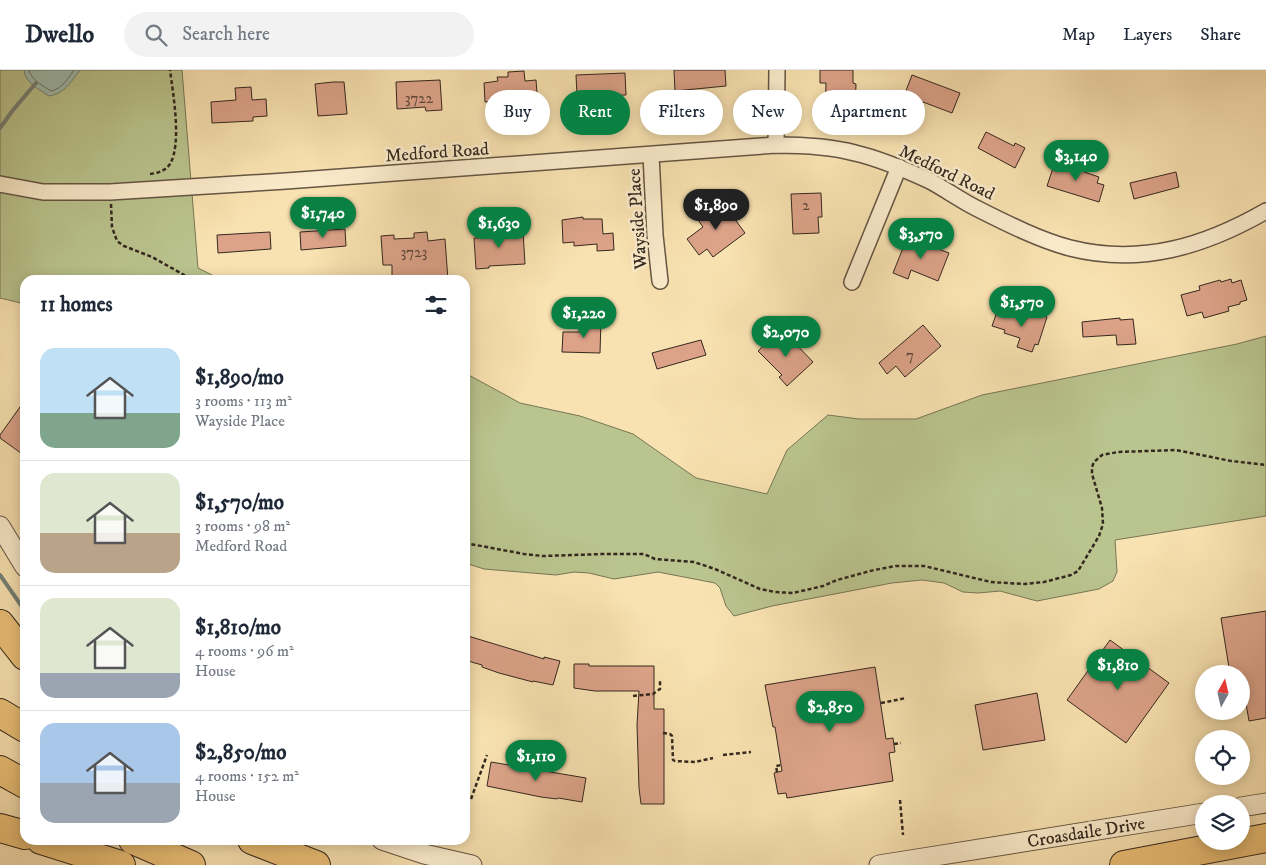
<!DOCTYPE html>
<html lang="en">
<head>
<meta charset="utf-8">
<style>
  :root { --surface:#fff; --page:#f2f2f3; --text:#1f2937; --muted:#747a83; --line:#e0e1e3; --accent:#0b8043 }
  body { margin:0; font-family:"IM FELL DW Pica",serif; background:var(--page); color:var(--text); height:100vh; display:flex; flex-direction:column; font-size:19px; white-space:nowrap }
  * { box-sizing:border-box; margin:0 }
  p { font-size:16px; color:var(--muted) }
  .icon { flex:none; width:28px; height:28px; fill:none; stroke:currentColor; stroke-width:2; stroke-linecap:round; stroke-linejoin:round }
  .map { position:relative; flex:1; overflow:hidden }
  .panel { position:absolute; left:20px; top:205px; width:450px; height:570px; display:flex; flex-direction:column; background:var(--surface); border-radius:15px; box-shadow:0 2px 12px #0003 }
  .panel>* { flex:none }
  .hud { position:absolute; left:485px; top:20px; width:475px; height:45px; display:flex; gap:10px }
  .needle { width:32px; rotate:8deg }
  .fabs { position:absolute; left:1195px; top:595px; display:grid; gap:10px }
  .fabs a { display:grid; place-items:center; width:55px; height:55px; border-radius:50%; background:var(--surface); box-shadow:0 2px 12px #0003; font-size:25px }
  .price { position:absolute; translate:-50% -42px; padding:0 11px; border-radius:18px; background:var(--accent); color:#fff; font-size:16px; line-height:32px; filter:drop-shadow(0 1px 2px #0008) }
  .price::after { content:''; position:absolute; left:50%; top:30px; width:15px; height:11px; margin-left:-8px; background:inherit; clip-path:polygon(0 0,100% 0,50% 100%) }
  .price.active { background:#222; color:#fff }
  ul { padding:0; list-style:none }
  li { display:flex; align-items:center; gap:15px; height:125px; padding:0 20px }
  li+li { border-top:1px solid var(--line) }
  li span { display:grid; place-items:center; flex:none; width:140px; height:100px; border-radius:15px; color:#555 }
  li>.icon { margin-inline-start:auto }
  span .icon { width:60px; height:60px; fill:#fffc; stroke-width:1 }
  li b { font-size:21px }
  h2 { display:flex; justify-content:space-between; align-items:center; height:60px; padding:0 20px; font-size:21px }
  .chip { padding:0 18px; border-radius:22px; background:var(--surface); box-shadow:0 2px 12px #0003; font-size:18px; line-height:45px }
  .chip.active { background:var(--accent); color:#fff }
  header { display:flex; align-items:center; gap:30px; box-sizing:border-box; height:70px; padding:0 25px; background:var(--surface); border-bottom:1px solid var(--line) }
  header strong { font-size:24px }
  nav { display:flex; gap:28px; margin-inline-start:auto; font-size:18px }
  .search { width:350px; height:45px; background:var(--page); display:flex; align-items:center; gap:12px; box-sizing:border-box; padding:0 18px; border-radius:28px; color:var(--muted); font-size:19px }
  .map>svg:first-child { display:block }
  .green { fill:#bac48e; stroke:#777656 }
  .water { fill:#9ebdaf; stroke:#748175 }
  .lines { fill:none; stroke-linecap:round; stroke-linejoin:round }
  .shore { stroke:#697267; stroke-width:1 }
  .stream { stroke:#748175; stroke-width:4 }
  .building { fill:#dca389; stroke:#34281f }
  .minor-casing { stroke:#655644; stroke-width:18 }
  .tertiary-casing { stroke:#655644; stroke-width:21 }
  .motorway-casing { stroke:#34281f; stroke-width:30 }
  .path { stroke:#34281f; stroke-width:2.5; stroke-dasharray:4 2.5; stroke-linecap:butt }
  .minor { stroke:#fbeccc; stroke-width:15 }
  .tertiary { stroke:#fbeccc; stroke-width:19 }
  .motorway { stroke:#ecc178; stroke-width:28 }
  .labels { text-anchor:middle; stroke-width:5; stroke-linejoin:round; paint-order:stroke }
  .number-label { font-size:15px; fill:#5e473a }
  .street-label { font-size:18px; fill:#34281f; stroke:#fbeccc }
</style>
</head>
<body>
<header>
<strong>Dwello</strong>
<div class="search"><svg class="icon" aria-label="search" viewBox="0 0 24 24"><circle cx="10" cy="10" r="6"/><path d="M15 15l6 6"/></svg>Search here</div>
<nav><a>Map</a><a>Layers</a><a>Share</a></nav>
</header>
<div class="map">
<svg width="1266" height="795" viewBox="0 0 1266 795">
  <rect width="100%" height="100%" fill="#f9e2b1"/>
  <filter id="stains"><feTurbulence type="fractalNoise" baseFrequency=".004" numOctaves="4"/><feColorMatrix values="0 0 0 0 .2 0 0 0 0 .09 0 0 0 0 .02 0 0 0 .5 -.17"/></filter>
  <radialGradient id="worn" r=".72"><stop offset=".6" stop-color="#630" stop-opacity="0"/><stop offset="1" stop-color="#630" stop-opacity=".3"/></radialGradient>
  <g class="green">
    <polygon points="0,0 182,0 198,198 222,210 25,210 25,234 0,228"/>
    <polygon points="1266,266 1266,446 1115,470 1117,502 1113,511 1099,519 1037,531 1000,521 978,523 963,522 944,513 922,510 892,513 772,536 734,546 726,536 720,518 715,513 658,502 614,509 589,503 574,502 556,505 484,499 465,493 465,303 520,333 580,346 633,364 696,408 767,424 787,380 828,345 859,349 916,349 982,325 1237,274"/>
  </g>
  <path class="water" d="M24,0H80C71,12 64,24 49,26C39,19 25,13 24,0Z"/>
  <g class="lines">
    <path class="shore" d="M29,0C31,10 43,16 51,21C62,19 68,8 74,0"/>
    <g class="stream">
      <polyline points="0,58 13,40 36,13"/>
      <polyline points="0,505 25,541"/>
    </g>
  </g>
  <g class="building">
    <polygon points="674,0 725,0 726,16 675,21"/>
    <polygon points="820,0 853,0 853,13 856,14 855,41 825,40 826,13 820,13"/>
    <polygon points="524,1 525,11 536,10 537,23 510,25 510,30 485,32 484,13 498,11 497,7 508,7 508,2"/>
    <polygon points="625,3 626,25 577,26 576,5"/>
    <polygon points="912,5 960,23 952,43 923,32 915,54 896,47"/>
    <polygon points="440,10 442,40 426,41 425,37 397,39 396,12"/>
    <polygon points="333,12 344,12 347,44 318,46 315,14"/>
    <polygon points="251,17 252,30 266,29 267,46 253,47 253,51 212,53 211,32 236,30 235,18"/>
    <polygon points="986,62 1014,76 1015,73 1025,78 1015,98 978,78"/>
    <polygon points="1055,92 1099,107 1097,113 1104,115 1099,132 1047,116"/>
    <polygon points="1176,102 1179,117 1134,129 1130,113"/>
    <polygon points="821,123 822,147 818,147 819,163 793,164 791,124"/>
    <polygon points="724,133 735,147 734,148 745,163 713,187 707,179 699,185 687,169 703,157 696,147 708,138 711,142"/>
    <polygon points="583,147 583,149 602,149 603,164 613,163 614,180 597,181 597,174 574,176 574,172 563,173 562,150"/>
    <polygon points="345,159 346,176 301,180 300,162"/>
    <polygon points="489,159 489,163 523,161 525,194 489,196 489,198 476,199 474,168 478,168 477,160"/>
    <polygon points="270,162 271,179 218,183 217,165"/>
    <polygon points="427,162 428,171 445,169 448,210 392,210 392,195 383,195 381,166 394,165 394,169 414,168 414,163"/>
    <polygon points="907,168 920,173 922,168 938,174 936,178 949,183 938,211 911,200 908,209 893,203"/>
    <polygon points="1231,209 1232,213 1241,210 1247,230 1240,232 1240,234 1228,237 1229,241 1204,248 1202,242 1187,246 1181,225 1200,220 1199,216 1220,210 1221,212"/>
    <polygon points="998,239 1026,250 1029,241 1047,247 1038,275 1035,274 1032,282 1017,277 1020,268 1004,263 1005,260 992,256"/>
    <polygon points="1120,248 1120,250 1133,249 1136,274 1117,275 1116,265 1083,267 1082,252"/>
    <polygon points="584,250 601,250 600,283 562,282 563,262 584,262"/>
    <polygon points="923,255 941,276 905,307 896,296 887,304 879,293"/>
    <polygon points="779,261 789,271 791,269 813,292 787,316 779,307 782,305 758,281"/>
    <polygon points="701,270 706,285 657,299 652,283"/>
    <polygon points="25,330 25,386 0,368 0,365"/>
    <polygon points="1266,541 1266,648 1249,651 1241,604 1230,604 1221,548"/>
    <polygon points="468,566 544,589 544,587 560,591 553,615 533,611 533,612 499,603 482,597 482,595 468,591 465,589 465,578"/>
    <polygon points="1110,570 1169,613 1126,673 1067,630"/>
    <polygon points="574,594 589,594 589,596 654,596 654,639 664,639 664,734 641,734 639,718 637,655 639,621 595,621 574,618"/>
    <polygon points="875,597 886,669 893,668 895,682 889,683 893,711 787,728 786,723 778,724 774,703 782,701 775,657 773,657 765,615"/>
    <polygon points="1037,623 1045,670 983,680 975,635"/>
    <polygon points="491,692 586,708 582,732 558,728 557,729 541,727 487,716"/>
  </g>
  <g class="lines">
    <g class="minor-casing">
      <g id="minor">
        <polyline points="776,75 777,0"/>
        <polyline points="651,85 655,165 660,211"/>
        <path d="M0,114L43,122H110L286,111L776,75C803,75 829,76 855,83C881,89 906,100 930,111C945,119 960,130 976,138C1004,152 1039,170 1070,178C1141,196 1205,176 1266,141"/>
        <polyline points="852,212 899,97"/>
      </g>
    </g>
    <g class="tertiary-casing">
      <g id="tertiary">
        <polyline points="0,456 25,497"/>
        <polyline points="1241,737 1266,733"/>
        <polyline points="382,770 424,784 472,795"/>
        <polyline points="879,795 1204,743"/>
      </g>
    </g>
    <g class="motorway-casing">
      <g id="motorway">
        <polyline points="0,554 25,586"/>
        <polyline points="0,643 25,658"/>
        <polyline points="0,700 25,714"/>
        <polyline points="0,758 25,765"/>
        <polyline points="41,770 121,795"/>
        <polyline points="133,770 191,795"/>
        <polyline points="252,770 316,795"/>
        <polyline points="1124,795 1266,768"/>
      </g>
    </g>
    <g class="path">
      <path d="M150,104C158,103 165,101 170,94C182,74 173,23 170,0"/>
      <polyline points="111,134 112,157 117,171 124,176 152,187 193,210"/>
      <polyline points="465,473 524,484 543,486 604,484 644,484 655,489 694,492 715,499 760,519 775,522 793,523 823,516 837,510 874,500 896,496 924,496 991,512 1024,514 1044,512 1071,505 1078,501 1099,466 1103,454 1102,438 1092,404 1092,397 1094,392 1102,385 1118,382 1176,380 1231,391 1266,395"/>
      <polyline points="633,626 653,624 660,619 660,610"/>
      <polyline points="881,633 906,628"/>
      <polyline points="663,663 670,664 672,666 673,690 675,691 695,692 713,688"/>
      <polyline points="894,674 901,673"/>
      <polyline points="723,685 751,682"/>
      <polyline points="777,702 776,696 781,695"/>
      <polyline points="471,729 487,685"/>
      <polyline points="900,730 903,765"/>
    </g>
    <use href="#minor" class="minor"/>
    <use href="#tertiary" class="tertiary"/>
    <use href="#motorway" class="motorway"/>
  </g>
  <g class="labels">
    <g class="number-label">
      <text x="419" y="33">3722</text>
      <text x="806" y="140">2</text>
      <text x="414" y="187">3723</text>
      <text x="910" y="290">7</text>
    </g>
    <g class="street-label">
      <text transform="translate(437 82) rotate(-4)" y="6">Medford Road</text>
      <text transform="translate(947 102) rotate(26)" y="6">Medford Road</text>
      <text transform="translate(637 149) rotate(-94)" y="6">Wayside Place</text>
      <text transform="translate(1086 762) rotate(-9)" y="6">Croasdaile Drive</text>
    </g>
  </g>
  <rect width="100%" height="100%" filter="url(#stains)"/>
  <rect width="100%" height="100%" fill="url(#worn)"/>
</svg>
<div class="fabs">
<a><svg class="needle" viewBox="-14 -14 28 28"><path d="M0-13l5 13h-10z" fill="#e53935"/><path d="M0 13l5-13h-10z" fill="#747a83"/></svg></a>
<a><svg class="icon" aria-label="locate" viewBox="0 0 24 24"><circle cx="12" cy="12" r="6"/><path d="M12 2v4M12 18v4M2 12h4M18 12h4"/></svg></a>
<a><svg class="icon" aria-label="layers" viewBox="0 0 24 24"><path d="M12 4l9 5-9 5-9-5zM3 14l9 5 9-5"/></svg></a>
</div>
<b class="price" style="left:1076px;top:112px">$3,140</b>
<b class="price active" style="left:716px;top:161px">$1,890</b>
<b class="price" style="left:323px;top:169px">$1,740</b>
<b class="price" style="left:499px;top:179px">$1,630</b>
<b class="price" style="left:921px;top:190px">$3,570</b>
<b class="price" style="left:1022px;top:258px">$1,570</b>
<b class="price" style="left:584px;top:269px">$1,220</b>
<b class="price" style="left:786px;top:288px">$2,070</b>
<b class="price" style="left:1118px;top:621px">$1,810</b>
<b class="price" style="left:830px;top:663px">$2,850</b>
<b class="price" style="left:536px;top:712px">$1,110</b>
<div class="hud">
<a class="chip">Buy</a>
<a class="chip active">Rent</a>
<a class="chip">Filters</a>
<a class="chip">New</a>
<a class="chip">Apartment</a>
</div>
<section class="panel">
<h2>11 homes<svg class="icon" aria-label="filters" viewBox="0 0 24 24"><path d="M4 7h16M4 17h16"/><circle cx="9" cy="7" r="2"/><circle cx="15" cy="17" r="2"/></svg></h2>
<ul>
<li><span style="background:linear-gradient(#bfe0f5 65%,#7fa58c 0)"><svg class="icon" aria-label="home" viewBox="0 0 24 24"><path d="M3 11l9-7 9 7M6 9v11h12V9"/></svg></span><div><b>$1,890/mo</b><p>3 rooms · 113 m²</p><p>Wayside Place</p></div></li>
<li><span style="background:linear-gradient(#dfe7d0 60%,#b9a48a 0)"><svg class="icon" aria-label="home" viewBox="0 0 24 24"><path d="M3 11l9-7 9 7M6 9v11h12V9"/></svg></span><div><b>$1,570/mo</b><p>3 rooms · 98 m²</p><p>Medford Road</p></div></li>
<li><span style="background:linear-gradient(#dfe7d0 75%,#9aa5b1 0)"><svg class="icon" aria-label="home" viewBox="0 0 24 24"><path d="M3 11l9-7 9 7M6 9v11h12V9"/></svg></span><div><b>$1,810/mo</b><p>4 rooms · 96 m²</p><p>House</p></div></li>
<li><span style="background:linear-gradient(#a9c7e8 60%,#9aa5b1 0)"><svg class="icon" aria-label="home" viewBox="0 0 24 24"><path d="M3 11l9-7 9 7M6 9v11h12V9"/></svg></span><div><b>$2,850/mo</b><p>4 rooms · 152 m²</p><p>House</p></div></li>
</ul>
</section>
</div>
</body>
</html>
